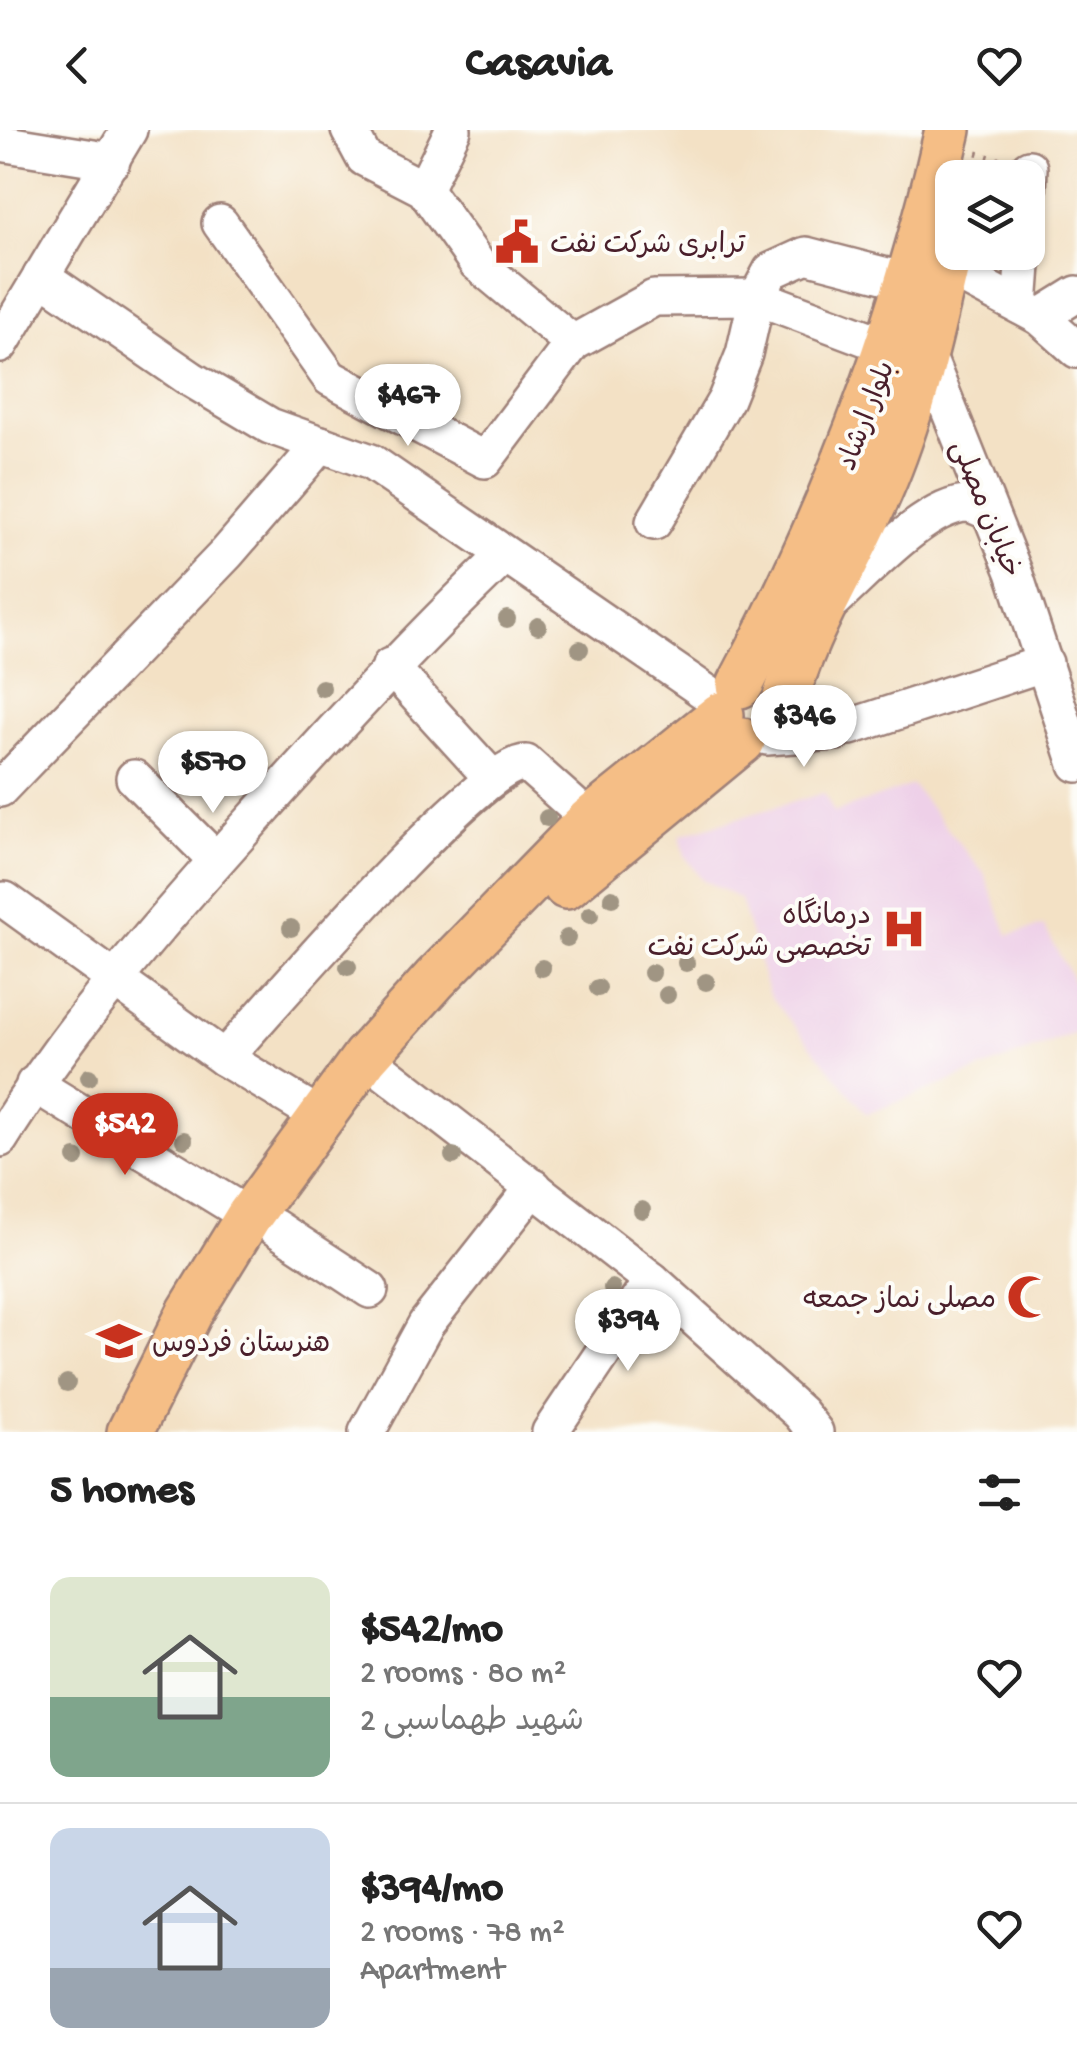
<!DOCTYPE html>
<html lang="en">
<head>
<meta charset="utf-8">
<style>
  :root { --surface:#fff; --page:#f2f2f2; --text:#222; --muted:#767676; --line:#e0e0e0; --accent:#c8321e }
  body { margin:0; font-family:"Gochi Hand","Playpen Sans Arabic",sans-serif; background:var(--page); color:var(--text); height:100vh; display:flex; flex-direction:column; font-size:38px; white-space:nowrap }
  * { box-sizing:border-box; margin:0 }
  p { font-size:32px; color:var(--muted) }
  .icon { flex:none; width:55px; height:55px; fill:none; stroke:currentColor; stroke-width:2; stroke-linecap:round; stroke-linejoin:round }
  .map { position:relative; height:1302px; overflow:hidden }
  .panel { display:flex; flex-direction:column; background:var(--surface); flex:1 }
  .panel>* { flex:none }
  .tools { position:absolute; left:935px; top:30px; display:grid; gap:20px }
  .tools a { display:grid; place-items:center; width:110px; height:110px; border-radius:20px; background:var(--surface); box-shadow:0 2px 8px #0004; font-size:50px }
  .price { position:absolute; translate:-50% -85px; padding:0 22px; border-radius:35px; background:#fff; color:#222; font-size:32px; line-height:65px; filter:drop-shadow(0 2px 5px #0008) }
  .price::after { content:''; position:absolute; left:50%; top:60px; width:30px; height:22px; margin-left:-15px; background:inherit; clip-path:polygon(0 0,100% 0,50% 100%) }
  .price.current { background:var(--accent); color:#fff }
  ul { padding:0; list-style:none }
  li { display:flex; align-items:center; gap:30px; height:250px; padding:0 50px }
  li+li { border-top:2px solid var(--line) }
  li span { display:grid; place-items:center; flex:none; width:280px; height:200px; border-radius:20px; color:#555 }
  li>.icon { margin-inline-start:auto }
  span .icon { width:120px; height:120px; fill:#fffc; stroke-width:1 }
  li b { font-size:42px }
  h2 { display:flex; justify-content:space-between; align-items:center; height:120px; padding:0 50px; font-size:42px }
  header { display:flex; justify-content:space-between; align-items:center; height:130px; padding:0 50px; background:var(--surface); font-size:45px; font-weight:800 }
  .map>svg:first-child { display:block }
  .built { fill:#eed0e8 }
  .lines { fill:none; stroke-linecap:round; stroke-linejoin:round }
  .minor-casing { stroke:#9e8078; stroke-width:40 }
  .major-casing { stroke:#9e8078; stroke-width:50 }
  .path { stroke:#9e8078; stroke-width:5; stroke-dasharray:2.5 8; stroke-linecap:butt }
  .minor { stroke:#fff; stroke-width:35 }
  .major { stroke:#f5be86; stroke-width:45 }
  .tree { fill:#a09583 }
  .labels { text-anchor:middle; stroke-width:8; stroke-linejoin:round; paint-order:stroke }
  .poi-label { font-size:28px; fill:#4a1f2b; stroke:#fdfcf7; text-anchor:start }
  .street-label { font-size:28px; fill:#4a1f2b; stroke:#fdfcf7 }
</style>
</head>
<body>
<header><svg class="icon" aria-label="back" viewBox="0 0 24 24"><path d="M15 5l-7 7 7 7"/></svg>Casavia<svg class="icon" aria-label="heart" viewBox="0 0 24 24"><path d="M12 20l-8-8c-3-5 5-10 8-4 3-6 11-1 8 4z"/></svg></header>
<div class="map">
<svg width="1077" height="1302" viewBox="0 0 1077 1302">
  <rect width="100%" height="100%" fill="#fdfcf7"/>
  <filter id="ink" filterUnits="userSpaceOnUse"><feTurbulence type="fractalNoise" baseFrequency=".01" numOctaves="2"/><feDisplacementMap in="SourceGraphic" scale="20" xChannelSelector="R" yChannelSelector="G"/><feConvolveMatrix kernelMatrix="1 2 1 2 8 2 1 2 1" color-interpolation-filters="sRGB"/></filter>
  <filter id="wash" filterUnits="userSpaceOnUse"><feTurbulence type="fractalNoise" baseFrequency=".0048" numOctaves="4" result="noise"/><feDisplacementMap in="SourceGraphic" scale="40" xChannelSelector="R" yChannelSelector="G"/><feGaussianBlur stdDeviation="2.25" result="paint"/><feColorMatrix in="noise" values="0 0 0 0 0 0 0 0 0 0 0 0 0 0 0 0 0 1.4 0 .05"/><feComposite in="paint" operator="in"/></filter>
  <g filter="url(#wash)">
    <rect width="100%" height="100%" fill="#f3e1c5"/>
    <polygon class="built" points="912,655 985,745 1008,805 1044,796 1077,858 1077,902 867,984 769,865 740,769 702,749 685,726 680,705 824,663 834,683"/>
  </g>
  <g filter="url(#ink)">
    <g class="lines">
      <g class="minor-casing">
        <g id="minor">
          <polyline points="349,0 364,28 424,59 477,133 573,213 654,168 757,167 890,217"/>
          <polyline points="0,13 112,31"/>
          <polyline points="424,59 453,0"/>
          <polyline points="1028,64 1029,38"/>
          <polyline points="220,93 330,248 485,330 573,213"/>
          <polyline points="946,137 1040,187 1077,220"/>
          <polyline points="41,146 191,249 270,296 371,332 723,574"/>
          <polyline points="1020,176 1024,122"/>
          <polyline points="1040,187 1077,164"/>
          <polyline points="0,215 129,0"/>
          <polyline points="927,225 1014,442 1077,634"/>
          <polyline points="654,392 726,269 744,224 757,167 771,141 806,125 910,152"/>
          <path d="M832,472C863,445 926,374 968,374C975,375 983,380 990,383"/>
          <polyline points="390,536 491,647"/>
          <polyline points="850,597 1045,533"/>
          <polyline points="767,607 836,602"/>
          <polyline points="134,648 216,730"/>
          <polyline points="0,659 227,423 321,314"/>
          <polyline points="5,770 224,928 320,986"/>
          <polyline points="365,927 652,1150 800,1283 815,1302"/>
          <path d="M224,928C267,881 480,632 526,633L590,690"/>
          <polyline points="34,954 249,1086"/>
          <path d="M0,1009C69,898 154,800 241,703C326,608 411,515 504,426"/>
          <polyline points="274,1097 370,1160"/>
          <polyline points="367,1302 426,1194 534,1057"/>
          <polyline points="550,1302 652,1150"/>
        </g>
      </g>
      <g class="major-casing">
        <g id="major">
          <path d="M740,555C835,378 904,195 948,0"/>
          <path d="M782,582C802,502 848,435 880,360C915,280 932,194 952,110"/>
          <polyline points="566,756 742,611"/>
          <polyline points="130,1302 190,1182 249,1086 365,927 435,849 590,690 721,585"/>
        </g>
      </g>
      <polyline class="path" points="977,23 1005,31"/>
      <use href="#minor" class="minor"/>
      <use href="#major" class="major"/>
    </g>
    <g class="tree">
      <circle cx="507" cy="489" r="9"/>
      <circle cx="538" cy="496" r="9"/>
      <circle cx="580" cy="519" r="9"/>
      <circle cx="322" cy="558" r="9"/>
      <circle cx="547" cy="688" r="9"/>
      <circle cx="612" cy="768" r="9"/>
      <circle cx="590" cy="785" r="9"/>
      <circle cx="291" cy="798" r="9"/>
      <circle cx="567" cy="808" r="9"/>
      <circle cx="686" cy="833" r="9"/>
      <circle cx="348" cy="837" r="9"/>
      <circle cx="542" cy="838" r="9"/>
      <circle cx="652" cy="843" r="9"/>
      <circle cx="706" cy="852" r="9"/>
      <circle cx="598" cy="858" r="9"/>
      <circle cx="667" cy="865" r="9"/>
      <circle cx="89" cy="947" r="9"/>
      <circle cx="184" cy="1010" r="9"/>
      <circle cx="453" cy="1026" r="9"/>
      <circle cx="76" cy="1028" r="9"/>
      <circle cx="642" cy="1080" r="9"/>
      <circle cx="612" cy="1158" r="9"/>
      <circle cx="263" cy="1214" r="9"/>
      <circle cx="67" cy="1253" r="9"/>
    </g>
  </g>
  <defs>
    <g id="civic-bare" transform="scale(3.45)"><path d="M-.6-6.5H3V-4.5H.6V-3L4-1V1h2V6H-6V1h2V-1L-.6-3ZM-1.2 2.5V6h2.4V2.5Z" fill="#c8321e" stroke="#fdfcf7" stroke-width="2.5" paint-order="stroke"/></g>
    <g id="hospital-bare" transform="scale(3.45)"><path d="M-5-5h3v3.5h4V-5h3V5h-3V1.5h-4V5h-3Z" fill="#c8321e" stroke="#fdfcf7" stroke-width="2.5" paint-order="stroke"/></g>
    <g id="mosque-bare" transform="scale(3.45)"><path d="M3.5-4.9A6 6 0 1 0 3.5 4.9A5 5 0 1 1 3.5-4.9Z" fill="#c8321e" stroke="#fdfcf7" stroke-width="2.5" paint-order="stroke"/></g>
    <g id="school-bare" transform="scale(3.45)"><path d="M0-5L7-2L0 1L-7-2ZM-4 1L0 2.5L4 1V4Q0 6-4 4Z" fill="#c8321e" stroke="#fdfcf7" stroke-width="2.5" paint-order="stroke"/></g>
  </defs>
  <g fill-rule="evenodd">
    <use href="#civic-bare" x="517" y="112"/>
    <use href="#hospital-bare" x="904" y="799"/>
    <use href="#mosque-bare" x="1029" y="1167"/>
    <use href="#school-bare" x="119" y="1211"/>
  </g>
  <g class="labels">
    <g class="poi-label">
      <text x="550" y="122">ترابری شرکت نفت</text>
      <text x="871" y="793" text-anchor="end">درمانگاه<tspan x="871" dy="32">تخصصی شرکت نفت</tspan></text>
      <text x="996" y="1177" text-anchor="end">مصلی نماز جمعه</text>
      <text x="152" y="1221">هنرستان فردوس</text>
    </g>
    <g class="street-label">
      <text transform="translate(864 285) rotate(-69)" y="10">بلوار ارشاد</text>
      <text transform="translate(988 378) rotate(68)" y="10">خیابان مصلی</text>
    </g>
  </g>
</svg>
<div class="tools">
<a><svg class="icon" aria-label="layers" viewBox="0 0 24 24"><path d="M12 4l9 5-9 5-9-5zM3 14l9 5 9-5"/></svg></a>
</div>
<b class="price" style="left:408px;top:319px">$467</b>
<b class="price" style="left:804px;top:640px">$346</b>
<b class="price" style="left:213px;top:686px">$570</b>
<b class="price current" style="left:125px;top:1048px">$542</b>
<b class="price" style="left:628px;top:1244px">$394</b>
</div>
<section class="panel">
<h2>5 homes<svg class="icon" aria-label="filters" viewBox="0 0 24 24"><path d="M4 7h16M4 17h16"/><circle cx="9" cy="7" r="2"/><circle cx="15" cy="17" r="2"/></svg></h2>
<ul>
<li><span style="background:linear-gradient(#dfe7d0 60%,#7fa58c 0)"><svg class="icon" aria-label="home" viewBox="0 0 24 24"><path d="M3 11l9-7 9 7M6 9v11h12V9"/></svg></span><div><b>$542/mo</b><p>2 rooms · 80 m²</p><p>شهید طهماسبی 2</p></div><svg class="icon" aria-label="heart" viewBox="0 0 24 24"><path d="M12 20l-8-8c-3-5 5-10 8-4 3-6 11-1 8 4z"/></svg></li>
<li><span style="background:linear-gradient(#c9d6e8 70%,#9aa5b1 0)"><svg class="icon" aria-label="home" viewBox="0 0 24 24"><path d="M3 11l9-7 9 7M6 9v11h12V9"/></svg></span><div><b>$394/mo</b><p>2 rooms · 78 m²</p><p>Apartment</p></div><svg class="icon" aria-label="heart" viewBox="0 0 24 24"><path d="M12 20l-8-8c-3-5 5-10 8-4 3-6 11-1 8 4z"/></svg></li>
</ul>
</section>
</body>
</html>
